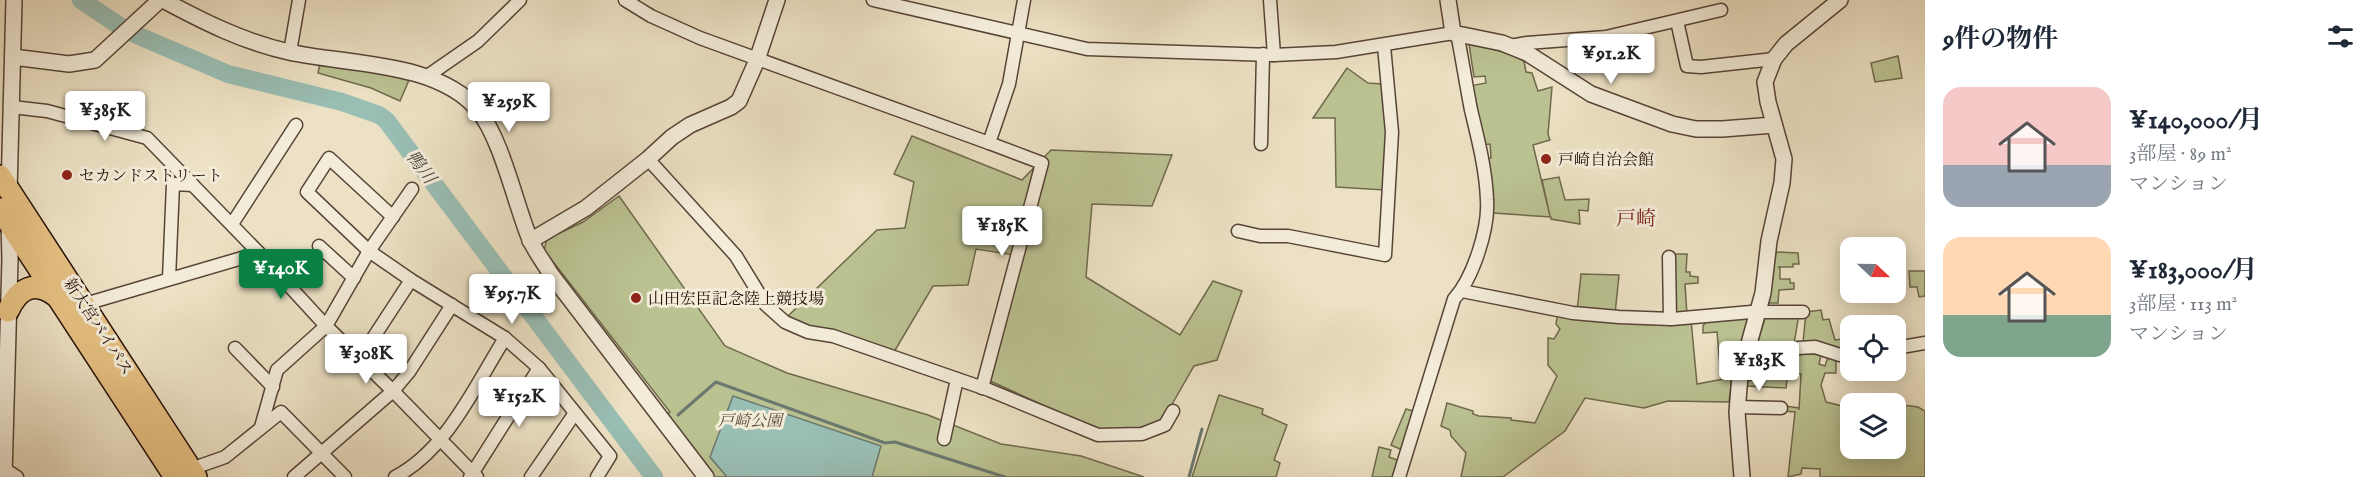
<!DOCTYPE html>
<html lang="ja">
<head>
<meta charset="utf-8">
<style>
  :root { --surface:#fff; --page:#f6f6f7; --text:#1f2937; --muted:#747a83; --accent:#0b8043 }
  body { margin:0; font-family:"IM FELL English","Noto Serif JP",serif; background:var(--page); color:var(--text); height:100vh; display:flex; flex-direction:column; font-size:22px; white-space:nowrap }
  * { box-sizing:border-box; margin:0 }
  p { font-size:20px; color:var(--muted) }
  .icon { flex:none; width:33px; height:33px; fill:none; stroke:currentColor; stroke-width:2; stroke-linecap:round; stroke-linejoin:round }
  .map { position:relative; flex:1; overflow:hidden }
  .sheet { display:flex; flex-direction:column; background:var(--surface); width:450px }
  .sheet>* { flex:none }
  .needle { width:39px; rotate:112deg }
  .buttons { position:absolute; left:1840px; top:237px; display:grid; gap:12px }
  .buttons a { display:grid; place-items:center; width:66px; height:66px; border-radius:12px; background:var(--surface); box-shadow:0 3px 15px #0003; font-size:30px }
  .price { position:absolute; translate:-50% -51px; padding:0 14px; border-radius:6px; background:#fff; color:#222; font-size:20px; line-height:39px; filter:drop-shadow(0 2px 3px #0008) }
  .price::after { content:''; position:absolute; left:50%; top:36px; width:18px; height:14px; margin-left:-9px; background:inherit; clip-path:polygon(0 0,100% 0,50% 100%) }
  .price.current { background:var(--accent); color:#fff }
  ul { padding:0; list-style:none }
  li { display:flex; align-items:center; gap:18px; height:150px; padding:0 18px }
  li span { display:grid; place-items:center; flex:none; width:168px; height:120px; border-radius:18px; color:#555 }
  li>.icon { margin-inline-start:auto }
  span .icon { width:72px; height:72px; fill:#fffc; stroke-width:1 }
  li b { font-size:26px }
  h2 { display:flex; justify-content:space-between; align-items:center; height:72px; padding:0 18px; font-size:26px }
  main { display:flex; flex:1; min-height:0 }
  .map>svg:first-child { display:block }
  .green { fill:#bbc292; stroke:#70694d; stroke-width:1.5 }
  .water { fill:#99beb4; stroke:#6b786f; stroke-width:1.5 }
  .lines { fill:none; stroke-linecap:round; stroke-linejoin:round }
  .stream { stroke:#6b786f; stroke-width:3 }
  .river { stroke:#99beb4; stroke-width:18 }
  .minor-casing { stroke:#574437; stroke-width:15 }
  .tertiary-casing { stroke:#574437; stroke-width:18 }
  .trunk-casing { stroke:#251008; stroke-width:24 }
  .minor { stroke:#f3ecd9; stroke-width:12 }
  .tertiary { stroke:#f3ecd9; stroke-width:15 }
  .trunk { stroke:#e6c082; stroke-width:21 }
  .poi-dot { fill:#8f2418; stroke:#f3ecd9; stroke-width:2 }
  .labels { text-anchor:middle; stroke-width:6; stroke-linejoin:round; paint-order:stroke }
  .poi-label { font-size:16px; fill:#251008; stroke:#f3ecd9; text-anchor:start }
  .street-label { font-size:16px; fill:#251008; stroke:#f3ecd9 }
  .park-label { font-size:16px; font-style:italic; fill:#5a4e38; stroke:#f3ecd9 }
  .water-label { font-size:18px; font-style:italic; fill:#4e4d44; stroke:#f3ecd9 }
  .quarter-label { font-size:20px; fill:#7a1f14; stroke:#f3ecd9 }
</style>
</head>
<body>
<main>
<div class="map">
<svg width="1925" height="477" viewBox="0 0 1925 477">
  <rect width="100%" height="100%" fill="#ece1c4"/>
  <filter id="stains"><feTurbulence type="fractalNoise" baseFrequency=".00333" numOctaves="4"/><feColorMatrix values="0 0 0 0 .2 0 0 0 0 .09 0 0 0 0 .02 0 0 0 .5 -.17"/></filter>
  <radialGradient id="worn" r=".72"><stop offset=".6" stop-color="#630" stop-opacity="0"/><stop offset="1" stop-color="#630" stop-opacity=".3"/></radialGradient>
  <g class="green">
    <path d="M1469,44C1489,48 1506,51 1524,61L1526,72L1532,73L1538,91L1552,87L1548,134L1550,140L1533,145L1550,216L1542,180L1559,177L1565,200L1589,199L1588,211L1579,210L1580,224L1551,219V217L1493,213V191L1487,159L1491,158L1490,144L1482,145L1470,86L1486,83L1485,76L1474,77Z"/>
    <polygon points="1898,56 1902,78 1875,82 1871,63"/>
    <polygon points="320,62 373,71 409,80 400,101 371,88 318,73"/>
    <polygon points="1347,68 1368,83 1383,84 1389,133 1385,190 1336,187 1335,118 1313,118"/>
    <polygon points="912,136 1022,180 1051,150 1172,155 1152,206 1092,204 1086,277 1180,335 1213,281 1242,291 1217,360 1194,366 1163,420 1143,429 1100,431 988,380 1015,255 976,249 968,285 933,286 894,352 785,319 877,230 905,228 914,182 894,174"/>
    <polygon points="619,196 725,346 787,373 928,415 1001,444 1081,456 1144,477 713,477 667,414 670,412 544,250 547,239 583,222"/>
    <polygon points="1776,252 1798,253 1799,264 1793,264 1793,267 1778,267 1780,268 1780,279 1790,279 1790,283 1794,283 1794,289 1779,290 1778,303 1769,303"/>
    <polygon points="1672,254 1687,254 1686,272 1690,272 1690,276 1698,277 1698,283 1685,284 1687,315 1674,316"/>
    <polygon points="1909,271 1925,271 1925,296 1919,297 1917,287 1910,287"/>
    <polygon points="1581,274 1619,275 1615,314 1577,312"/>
    <polygon points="1821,310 1823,320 1829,319 1835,340 1842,339 1843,349 1803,343 1806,312"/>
    <polygon points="1558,312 1691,320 1697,384 1729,378 1721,378 1717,332 1703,333 1703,326 1708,318 1749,316 1732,377 1729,402 1668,401 1644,408 1585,398 1565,431 1503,477 1461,477 1466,453 1451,436 1450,430 1441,426 1447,403 1473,411 1473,414 1479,416 1511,418 1511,420 1535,423 1557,376 1548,365 1548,338 1554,339 1560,329 1556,324"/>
    <polygon points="1799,314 1794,344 1756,367 1751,363 1766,315"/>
    <polygon points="1803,353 1821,355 1819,364 1825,366 1828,357 1836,359 1836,373 1825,373 1821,385 1826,402 1851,408 1851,448 1896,448 1896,404 1918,407 1925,411 1925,477 1820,477 1820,469 1802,468 1801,474 1788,477 1795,412 1784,411 1785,406 1799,408 1799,410 1801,374 1788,373 1786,388 1746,386 1747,380 1778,367"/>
    <polygon points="1219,395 1263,409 1262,414 1287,425 1274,460 1280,463 1276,477 1192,477"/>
    <polygon points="1406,409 1417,412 1402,450 1391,445"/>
    <polygon points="1379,447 1391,450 1389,457 1400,461 1396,477 1372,477"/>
  </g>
  <polygon class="water" points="733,396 881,446 872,477 727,477 710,457"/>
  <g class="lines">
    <g class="stream">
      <polyline points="678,415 716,382 885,443 895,442 1005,477"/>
      <polyline points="1189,477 1202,429"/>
    </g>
    <polyline class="river" points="81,0 118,25 139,36 228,74 342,102 379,115 386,120 654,477"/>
    <g class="minor-casing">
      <g id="minor">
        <polyline points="625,0 651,16 700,38 989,143 1009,84 1024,0"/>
        <polyline points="873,0 1087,49 1274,55 1336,52 1453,33"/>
        <polyline points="1270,0 1274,55"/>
        <polyline points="1677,21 1687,66 1701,67 1774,59"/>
        <polyline points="1510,46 1527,43 1606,37 1721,10"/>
        <polyline points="290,52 299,0"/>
        <polyline points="426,77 478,41 520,0"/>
        <polyline points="12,107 47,111 147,138 259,253 85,304"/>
        <polyline points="1261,144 1263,54"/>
        <polyline points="648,159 736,256 766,305 785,322 808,332 833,336 989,390 1098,435 1142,434 1165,425 1173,411"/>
        <polyline points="393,217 329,158 307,192 369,251 411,280 505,338 539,368 610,456 597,477"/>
        <polyline points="232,224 296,125"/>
        <polyline points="1238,231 1260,236 1288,236 1385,255 1392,132 1384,46"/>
        <polyline points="319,246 354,278"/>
        <polyline points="259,253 326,326 393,391 477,477"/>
        <polyline points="1669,257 1670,319"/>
        <polyline points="169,279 173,184 193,185"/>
        <polyline points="1462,291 1573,313 1619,317 1672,319 1751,312 1803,312"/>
        <polyline points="235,348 273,387"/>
        <polyline points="1896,348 1925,343"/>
        <polyline points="360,358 411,280"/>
        <polyline points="1740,376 1758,371 1798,348 1815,347 1840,355 1851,355"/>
        <polyline points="982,388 1042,163 989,143"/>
        <polyline points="1737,407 1781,408"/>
        <polyline points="261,427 277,370 326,326 369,251 412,189"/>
        <polyline points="944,439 957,379"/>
        <polyline points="0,466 17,477"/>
        <polyline points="191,469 225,457 281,412 345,477"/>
        <polyline points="294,477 393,391 409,372 452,305"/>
        <path d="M395,477C447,450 475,386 505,338"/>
        <polyline points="470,477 539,368"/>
        <polyline points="531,477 575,413"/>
        <path d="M1399,477L1454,299C1473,278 1489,229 1487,200C1486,170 1478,139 1471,110C1466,84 1462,58 1457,33"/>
      </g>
    </g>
    <g class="tertiary-casing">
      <g id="tertiary">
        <path d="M163,0C204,22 244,42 289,52C347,65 437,61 478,110C501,138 515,202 529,237C534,250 543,261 550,273L706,477"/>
        <polyline points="1448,0 1453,33 1502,43 1527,53 1591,94 1672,124 1696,129 1722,129 1774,125"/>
        <polyline points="13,57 69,64 95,60 160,0"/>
        <polyline points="9,192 14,0"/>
        <polyline points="530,241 586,208 648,159 672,137 690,125 731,107 739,101 757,60 777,0"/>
        <polyline points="4,477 10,259 9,222"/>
        <polyline points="1742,477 1737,412 1740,376 1763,293 1769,241 1782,183 1784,159 1768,102 1765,82 1774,59 1786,44 1840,0"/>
      </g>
    </g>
    <g class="trunk-casing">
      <g id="trunk">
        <polyline points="0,176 196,477"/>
        <polyline points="0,209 175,477"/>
        <path d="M8,311C18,289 34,279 56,296"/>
      </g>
    </g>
    <use href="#minor" class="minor"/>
    <use href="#tertiary" class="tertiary"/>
    <use href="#trunk" class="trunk"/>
  </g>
  <g class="poi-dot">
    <circle cx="1546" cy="159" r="6"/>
    <circle cx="67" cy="175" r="6"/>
    <circle cx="636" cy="298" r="6"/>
  </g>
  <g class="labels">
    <g class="poi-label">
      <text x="1558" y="165">戸崎自治会館</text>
      <text x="79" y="181">セカンドストリート</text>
      <text x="648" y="304">山田宏臣記念陸上競技場</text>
    </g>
    <g class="street-label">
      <text transform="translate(99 326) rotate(57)" y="6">新大宮バイパス</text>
    </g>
    <g class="park-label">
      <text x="750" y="426">戸崎公園</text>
    </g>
    <g class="water-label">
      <text transform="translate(421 167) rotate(53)" y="6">鴨川</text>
    </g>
    <g class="quarter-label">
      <text x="1636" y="225">戸崎</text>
    </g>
  </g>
  <rect width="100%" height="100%" filter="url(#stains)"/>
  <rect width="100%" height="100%" fill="url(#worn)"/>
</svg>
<div class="buttons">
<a><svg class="needle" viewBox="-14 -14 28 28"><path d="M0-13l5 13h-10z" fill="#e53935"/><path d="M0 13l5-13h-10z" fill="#747a83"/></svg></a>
<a><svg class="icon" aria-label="locate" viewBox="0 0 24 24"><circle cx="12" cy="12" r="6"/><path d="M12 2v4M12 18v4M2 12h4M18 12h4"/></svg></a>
<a><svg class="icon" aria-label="layers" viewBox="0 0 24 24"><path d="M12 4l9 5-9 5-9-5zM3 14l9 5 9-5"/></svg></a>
</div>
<b class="price" style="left:1611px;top:85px">¥91.2K</b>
<b class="price" style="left:509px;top:133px">¥259K</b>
<b class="price" style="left:105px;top:142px">¥385K</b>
<b class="price" style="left:1002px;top:257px">¥185K</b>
<b class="price current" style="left:281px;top:300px">¥140K</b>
<b class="price" style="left:512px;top:325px">¥95.7K</b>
<b class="price" style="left:366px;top:385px">¥308K</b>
<b class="price" style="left:1759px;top:392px">¥183K</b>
<b class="price" style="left:519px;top:428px">¥152K</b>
</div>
<section class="sheet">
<h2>9件の物件<svg class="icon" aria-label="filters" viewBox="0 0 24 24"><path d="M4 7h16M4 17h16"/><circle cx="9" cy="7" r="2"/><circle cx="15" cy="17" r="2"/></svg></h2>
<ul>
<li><span style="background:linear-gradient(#f6c9c9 65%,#9aa5b1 0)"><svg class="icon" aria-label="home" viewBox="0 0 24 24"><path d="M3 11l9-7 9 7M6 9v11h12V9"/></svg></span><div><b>¥140,000/月</b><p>3部屋 · 89 m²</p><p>マンション</p></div></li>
<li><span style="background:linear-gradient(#ffd9b3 65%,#7fa58c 0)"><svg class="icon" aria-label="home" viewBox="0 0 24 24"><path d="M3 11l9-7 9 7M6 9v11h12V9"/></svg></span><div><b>¥183,000/月</b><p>3部屋 · 113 m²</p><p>マンション</p></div></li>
</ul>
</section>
</main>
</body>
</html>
